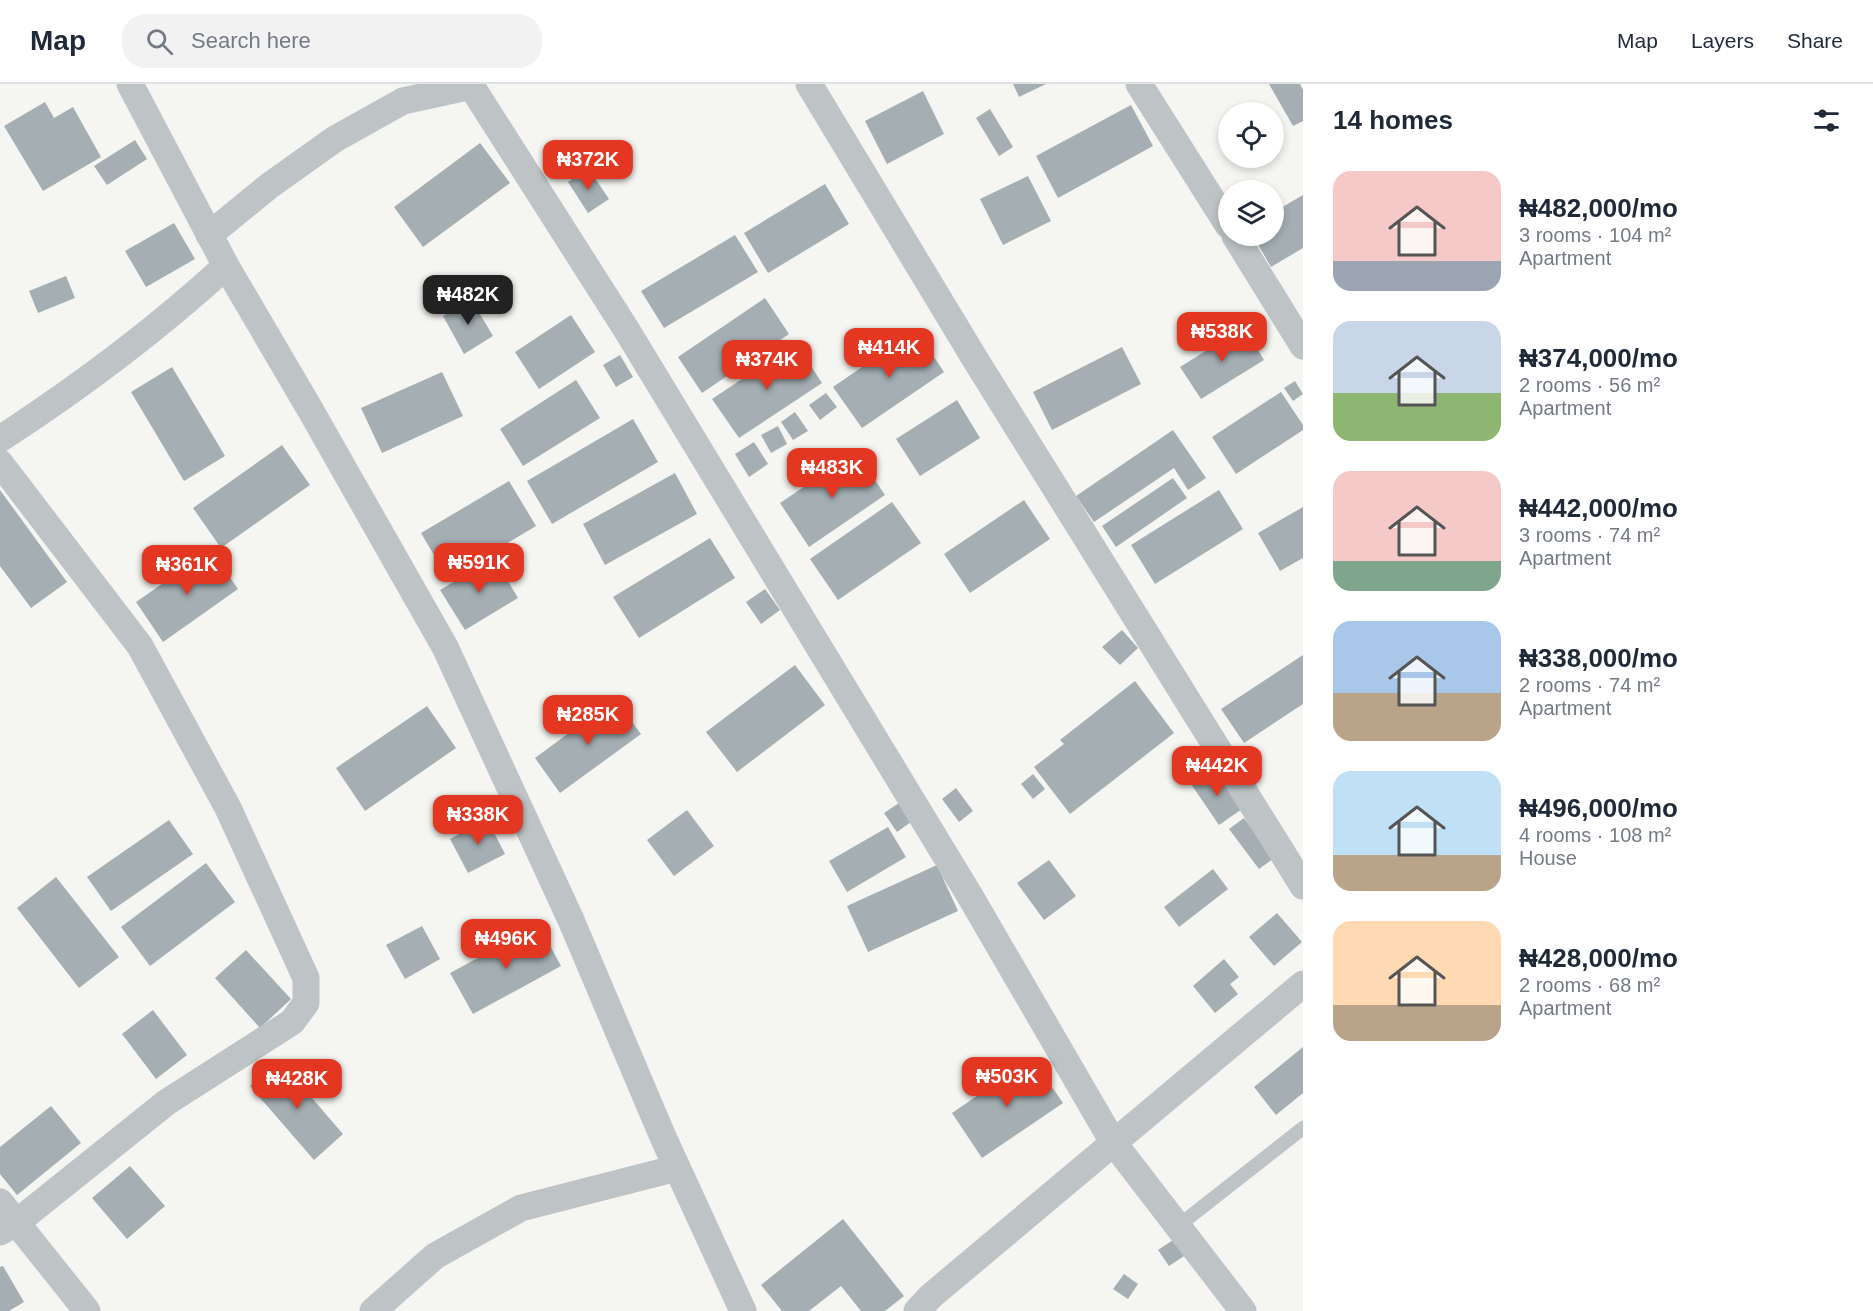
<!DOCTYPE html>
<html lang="en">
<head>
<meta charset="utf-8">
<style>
  :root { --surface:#fff; --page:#f2f2f3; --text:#1f2937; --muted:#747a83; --line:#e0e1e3; --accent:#e43722 }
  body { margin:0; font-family:Arial,sans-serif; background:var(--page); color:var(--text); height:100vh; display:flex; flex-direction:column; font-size:22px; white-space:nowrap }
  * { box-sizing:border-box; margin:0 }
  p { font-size:20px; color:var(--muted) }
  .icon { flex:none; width:33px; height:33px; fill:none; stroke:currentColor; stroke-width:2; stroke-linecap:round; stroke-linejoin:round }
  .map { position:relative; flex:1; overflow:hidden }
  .drawer { display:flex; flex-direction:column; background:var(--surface); width:570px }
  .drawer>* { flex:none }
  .tools { position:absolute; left:1218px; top:18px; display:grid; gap:12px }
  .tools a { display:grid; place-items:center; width:66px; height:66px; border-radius:50%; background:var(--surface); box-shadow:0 3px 9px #0003; font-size:30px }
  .price { position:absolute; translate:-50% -51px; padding:0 14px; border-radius:12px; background:var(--accent); color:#fff; font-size:20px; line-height:39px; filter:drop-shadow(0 2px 3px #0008) }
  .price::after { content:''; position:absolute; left:50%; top:36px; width:18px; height:14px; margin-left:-9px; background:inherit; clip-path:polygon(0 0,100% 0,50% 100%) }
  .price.current { background:#222; color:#fff }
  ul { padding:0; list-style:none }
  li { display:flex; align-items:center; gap:18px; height:150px; padding:0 30px }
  li span { display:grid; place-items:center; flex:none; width:168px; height:120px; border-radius:18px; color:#555 }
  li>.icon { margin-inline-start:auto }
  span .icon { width:72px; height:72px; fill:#fffc; stroke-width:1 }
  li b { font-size:26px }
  h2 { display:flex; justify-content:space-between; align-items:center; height:72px; padding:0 30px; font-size:26px }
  header { display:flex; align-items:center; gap:36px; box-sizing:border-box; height:84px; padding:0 30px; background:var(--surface); border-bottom:2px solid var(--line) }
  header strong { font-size:28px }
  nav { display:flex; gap:33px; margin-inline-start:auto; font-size:21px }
  .search { width:420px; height:54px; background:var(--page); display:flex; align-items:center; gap:15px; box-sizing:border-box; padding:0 21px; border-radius:24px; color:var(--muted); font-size:22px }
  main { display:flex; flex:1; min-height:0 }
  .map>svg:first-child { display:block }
  .building { fill:#a5afb3 }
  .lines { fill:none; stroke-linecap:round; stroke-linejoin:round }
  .service { stroke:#bec3c6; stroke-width:14 }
  .minor { stroke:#bec3c6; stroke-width:27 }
</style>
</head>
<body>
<header>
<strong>Map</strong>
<div class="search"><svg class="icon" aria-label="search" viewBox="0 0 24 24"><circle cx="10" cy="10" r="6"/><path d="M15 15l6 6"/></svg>Search here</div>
<nav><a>Map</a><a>Layers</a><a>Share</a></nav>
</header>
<main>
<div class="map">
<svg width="1303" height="1227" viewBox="0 0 1303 1227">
  <rect width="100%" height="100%" fill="#f5f5f1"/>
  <g class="building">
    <polygon points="1013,0 1046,0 1019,13"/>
    <polygon points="1269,0 1300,0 1303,6 1303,37 1293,42"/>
    <polygon points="923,7 944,50 887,80 865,37"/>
    <polygon points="45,18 54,34 73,23 101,73 43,107 4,42"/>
    <polygon points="1131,21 1153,62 1058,114 1036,72"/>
    <polygon points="990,25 1013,63 999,72 976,34"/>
    <polygon points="135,56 147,75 107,101 94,82"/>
    <polygon points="480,59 510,99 423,163 394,123"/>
    <polygon points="588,84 609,115 588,129 568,98"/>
    <polygon points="1028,92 1051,137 1003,161 980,115"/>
    <polygon points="825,100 849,140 768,189 744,149"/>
    <polygon points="1303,111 1303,164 1271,183 1253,152 1274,152 1274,128"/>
    <polygon points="174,139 195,175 146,203 125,167"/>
    <polygon points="735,151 758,188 664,244 641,207"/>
    <polygon points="66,192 75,214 38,229 29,207"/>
    <polygon points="765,214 789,250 702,309 678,273"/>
    <polygon points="471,215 493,252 464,270 443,232"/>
    <polygon points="571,231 595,268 539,305 515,268"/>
    <polygon points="1244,243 1264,276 1201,315 1180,283"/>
    <polygon points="916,246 944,288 862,344 833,303"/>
    <polygon points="796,259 822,299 739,354 712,315"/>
    <polygon points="1122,263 1141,300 1052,346 1033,308"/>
    <polygon points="620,271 633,293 616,303 603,281"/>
    <polygon points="172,283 225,372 184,397 131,308"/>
    <polygon points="442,288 463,332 382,369 361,324"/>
    <polygon points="576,296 600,334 523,382 500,345"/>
    <polygon points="1295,297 1303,310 1293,317 1284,304"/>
    <polygon points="1281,308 1303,341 1303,346 1236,390 1212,353"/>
    <polygon points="826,309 837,323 820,336 809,321"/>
    <polygon points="957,316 980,354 920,392 896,355"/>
    <polygon points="795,328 808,347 793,356 781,338"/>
    <polygon points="633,335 658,378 552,440 527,397"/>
    <polygon points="778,342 787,360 771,369 761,351"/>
    <polygon points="1173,346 1206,394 1188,406 1174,384 1094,438 1076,412"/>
    <polygon points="754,358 768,380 749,393 735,370"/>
    <polygon points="282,361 310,401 221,464 193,424"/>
    <polygon points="856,368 885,411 809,463 780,419"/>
    <polygon points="675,389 697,430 605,481 583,440"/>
    <polygon points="1173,394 1187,414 1116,463 1102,442"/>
    <polygon points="509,397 536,442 448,495 421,449"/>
    <polygon points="0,406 67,498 31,524 0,482"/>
    <polygon points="1219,406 1243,445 1155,500 1131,461"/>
    <polygon points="1024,416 1050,455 970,509 944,470"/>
    <polygon points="892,418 921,459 838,516 810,475"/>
    <polygon points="1303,423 1303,474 1280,487 1258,449"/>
    <polygon points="710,454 735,494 639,554 613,513"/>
    <polygon points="211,466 238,505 163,558 136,518"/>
    <polygon points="494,474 518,514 465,546 440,506"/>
    <polygon points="765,505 780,526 761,540 746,518"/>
    <polygon points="1122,546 1138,564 1120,581 1102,563"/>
    <polygon points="1303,571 1303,620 1244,659 1221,625"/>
    <polygon points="795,581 825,621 737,688 706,648"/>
    <polygon points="1135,597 1174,649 1070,730 1034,683 1064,660 1060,656"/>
    <polygon points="615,615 641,650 560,709 535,674"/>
    <polygon points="427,622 456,664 365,727 336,684"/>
    <polygon points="1214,684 1242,725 1219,741 1191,700"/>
    <polygon points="1033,690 1045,705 1033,715 1021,700"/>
    <polygon points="956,704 973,727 959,738 942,715"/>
    <polygon points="905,715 918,733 897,748 884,729"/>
    <polygon points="687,726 714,762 674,792 647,756"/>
    <polygon points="1244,734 1274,774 1259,785 1229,745"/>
    <polygon points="487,735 505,770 468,789 450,755"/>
    <polygon points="169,736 193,770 111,827 87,793"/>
    <polygon points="888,743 906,773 847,808 829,777"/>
    <polygon points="1049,776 1076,812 1044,836 1017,799"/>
    <polygon points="206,779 235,818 150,882 121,843"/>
    <polygon points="937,781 958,827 868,868 847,822"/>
    <polygon points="1213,785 1228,805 1179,843 1164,823"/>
    <polygon points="56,793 119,873 79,904 17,824"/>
    <polygon points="1277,829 1302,858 1274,882 1249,853"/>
    <polygon points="539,841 561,882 473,930 450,889"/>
    <polygon points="422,842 440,875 405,895 386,861"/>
    <polygon points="246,866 291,915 260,944 215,894"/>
    <polygon points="1224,875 1239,893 1230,900 1238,910 1215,929 1193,902"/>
    <polygon points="153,926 187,971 156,995 122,950"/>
    <polygon points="1303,963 1303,1009 1276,1031 1254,1003"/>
    <polygon points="1032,974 1063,1019 982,1074 952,1029"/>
    <polygon points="280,977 343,1050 314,1076 250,1002"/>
    <polygon points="51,1022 81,1059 17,1111 0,1090 0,1063"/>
    <polygon points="130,1082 165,1122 127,1155 92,1114"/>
    <polygon points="843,1135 904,1212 885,1227 861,1227 841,1202 809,1227 782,1227 761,1201"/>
    <polygon points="1173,1156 1184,1172 1169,1182 1158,1166"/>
    <polygon points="3,1182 24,1218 9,1227 0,1227 0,1183"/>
    <polygon points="1124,1190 1138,1200 1128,1215 1113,1205"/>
  </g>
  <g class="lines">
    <polyline class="service" points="1178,1142 1303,1044"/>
    <g class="minor">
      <polyline points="470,0 626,245 970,812 1113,1058 1243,1227"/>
      <polyline points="809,0 975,275 1303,802"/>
      <polyline points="1139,0 1228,141"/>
      <polyline points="209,151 269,102 335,55 403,17 472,2"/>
      <polyline points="1235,152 1303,262"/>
      <polyline points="226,182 311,327 445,563 571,836 663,1053 743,1227"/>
      <path d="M0,355C80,303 156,246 226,182L130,0"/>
      <polyline points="0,379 140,562 228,724 306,894 306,919 292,938 167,1018 16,1139 0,1148"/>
      <polyline points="0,1118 87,1227"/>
      <polyline points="373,1227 435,1172 521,1124 677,1084"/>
      <polyline points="917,1227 931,1212 1303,900"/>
    </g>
  </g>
</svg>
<div class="tools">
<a><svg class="icon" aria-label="locate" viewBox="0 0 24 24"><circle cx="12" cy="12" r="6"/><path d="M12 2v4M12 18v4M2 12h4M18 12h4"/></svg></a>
<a><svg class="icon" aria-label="layers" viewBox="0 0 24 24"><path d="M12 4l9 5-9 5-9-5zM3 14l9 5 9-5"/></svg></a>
</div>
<b class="price" style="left:588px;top:107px">₦372K</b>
<b class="price current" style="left:468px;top:242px">₦482K</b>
<b class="price" style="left:1222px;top:279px">₦538K</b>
<b class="price" style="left:889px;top:295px">₦414K</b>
<b class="price" style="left:767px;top:307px">₦374K</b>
<b class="price" style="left:832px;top:415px">₦483K</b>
<b class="price" style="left:479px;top:510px">₦591K</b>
<b class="price" style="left:187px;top:512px">₦361K</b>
<b class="price" style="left:588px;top:662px">₦285K</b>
<b class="price" style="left:1217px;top:713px">₦442K</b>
<b class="price" style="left:478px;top:762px">₦338K</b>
<b class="price" style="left:506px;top:886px">₦496K</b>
<b class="price" style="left:1007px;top:1024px">₦503K</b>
<b class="price" style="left:297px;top:1026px">₦428K</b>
</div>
<section class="drawer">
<h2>14 homes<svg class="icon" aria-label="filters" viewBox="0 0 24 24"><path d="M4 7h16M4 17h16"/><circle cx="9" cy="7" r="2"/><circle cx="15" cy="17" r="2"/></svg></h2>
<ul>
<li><span style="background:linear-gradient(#f6c9c9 75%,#9aa5b1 0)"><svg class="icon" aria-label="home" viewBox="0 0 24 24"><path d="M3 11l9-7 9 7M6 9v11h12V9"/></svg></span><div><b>₦482,000/mo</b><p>3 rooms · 104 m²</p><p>Apartment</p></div></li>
<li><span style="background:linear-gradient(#c9d6e8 60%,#8fb573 0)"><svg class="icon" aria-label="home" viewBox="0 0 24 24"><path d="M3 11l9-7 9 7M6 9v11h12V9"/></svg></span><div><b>₦374,000/mo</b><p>2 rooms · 56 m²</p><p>Apartment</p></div></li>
<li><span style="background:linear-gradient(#f6c9c9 75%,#7fa58c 0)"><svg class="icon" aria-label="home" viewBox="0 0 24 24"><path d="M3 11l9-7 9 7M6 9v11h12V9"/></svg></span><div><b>₦442,000/mo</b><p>3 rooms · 74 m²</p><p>Apartment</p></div></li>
<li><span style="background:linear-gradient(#a9c7e8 60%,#b9a48a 0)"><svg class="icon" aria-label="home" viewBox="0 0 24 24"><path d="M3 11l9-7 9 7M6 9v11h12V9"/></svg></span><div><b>₦338,000/mo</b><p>2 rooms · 74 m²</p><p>Apartment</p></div></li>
<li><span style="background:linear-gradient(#bfe0f5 70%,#b9a48a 0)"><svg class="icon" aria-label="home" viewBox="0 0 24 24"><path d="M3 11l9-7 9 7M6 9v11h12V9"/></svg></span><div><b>₦496,000/mo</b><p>4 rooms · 108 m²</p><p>House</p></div></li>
<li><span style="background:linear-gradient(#ffd9b3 70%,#b9a48a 0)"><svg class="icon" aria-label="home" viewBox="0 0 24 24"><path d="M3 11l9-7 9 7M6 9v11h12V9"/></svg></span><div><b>₦428,000/mo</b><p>2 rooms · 68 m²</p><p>Apartment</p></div></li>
</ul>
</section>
</main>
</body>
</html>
